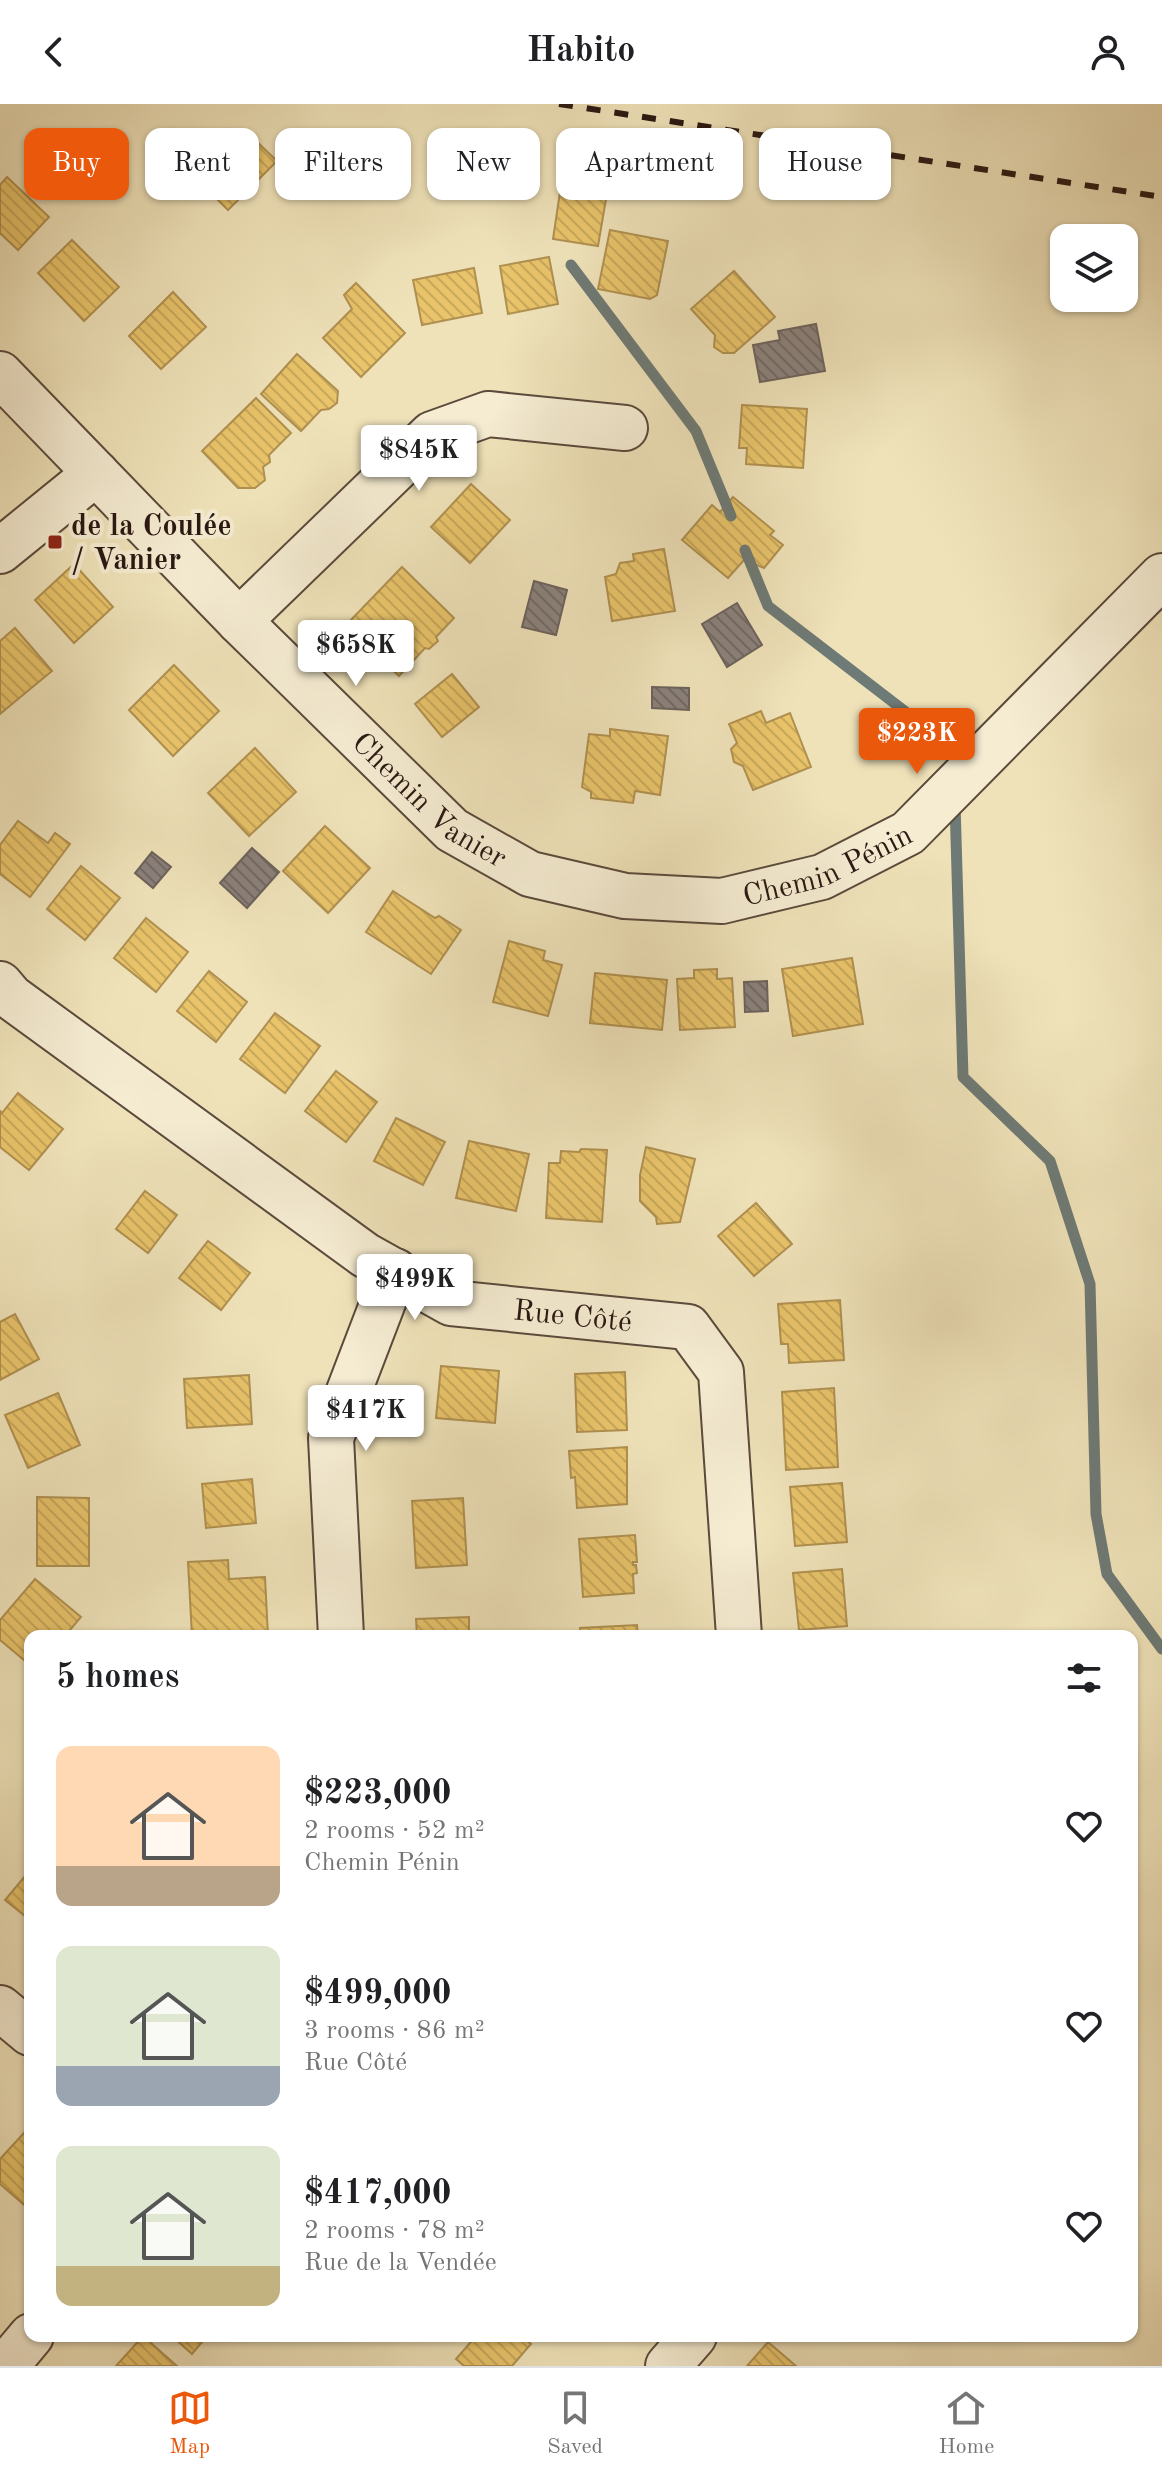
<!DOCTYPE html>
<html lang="en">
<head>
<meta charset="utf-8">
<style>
  :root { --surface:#fff; --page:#f6f6f6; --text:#202124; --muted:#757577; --line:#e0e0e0; --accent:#ea580c }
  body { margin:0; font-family:"Old Standard TT",serif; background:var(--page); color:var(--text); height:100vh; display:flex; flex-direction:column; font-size:30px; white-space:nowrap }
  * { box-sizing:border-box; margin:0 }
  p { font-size:26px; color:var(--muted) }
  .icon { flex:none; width:44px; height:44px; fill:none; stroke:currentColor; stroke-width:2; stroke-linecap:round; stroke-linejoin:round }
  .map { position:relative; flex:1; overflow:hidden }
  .sheet { position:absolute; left:24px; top:1526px; width:1114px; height:712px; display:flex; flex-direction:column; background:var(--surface); border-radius:16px; box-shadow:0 2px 6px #0004 }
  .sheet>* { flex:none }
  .hud { position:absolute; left:24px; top:24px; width:1114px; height:72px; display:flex; gap:16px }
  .buttons { position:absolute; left:1050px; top:120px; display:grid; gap:16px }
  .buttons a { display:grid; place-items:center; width:88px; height:88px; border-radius:16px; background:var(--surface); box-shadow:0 2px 6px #0004; font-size:40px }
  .price { position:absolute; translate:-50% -68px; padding:0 18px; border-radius:8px; background:#fff; color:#222; font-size:26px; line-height:52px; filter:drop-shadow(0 2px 4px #0008) }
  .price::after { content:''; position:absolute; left:50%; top:48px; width:24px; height:18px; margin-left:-12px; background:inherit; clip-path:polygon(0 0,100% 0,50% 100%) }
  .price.active { background:var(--accent); color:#fff }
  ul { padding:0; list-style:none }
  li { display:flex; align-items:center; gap:24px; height:200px; padding:0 32px }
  li span { display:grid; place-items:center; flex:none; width:224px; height:160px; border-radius:16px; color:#555 }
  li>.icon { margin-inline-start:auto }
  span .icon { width:96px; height:96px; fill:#fffc; stroke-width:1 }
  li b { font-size:34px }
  h2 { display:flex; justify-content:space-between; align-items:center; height:96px; padding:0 32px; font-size:34px }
  .tag { padding:0 28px; border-radius:16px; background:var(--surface); box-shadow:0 2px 6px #0004; font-size:28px; line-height:72px }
  .tag.active { background:var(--accent); color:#fff }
  header { display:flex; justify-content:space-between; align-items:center; height:104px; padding:0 32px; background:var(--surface); font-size:36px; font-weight:700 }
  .tabs { display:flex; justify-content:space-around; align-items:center; height:112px; border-top:2px solid var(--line); background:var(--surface); font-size:22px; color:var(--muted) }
  .tabs a { display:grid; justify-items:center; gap:4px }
  .tabs .active { color:var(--accent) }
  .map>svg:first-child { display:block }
  .homes { fill:url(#homes-back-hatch); stroke:#b09050; stroke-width:2 }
  .industry { fill:url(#industry-back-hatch); stroke:#6d625c; stroke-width:2 }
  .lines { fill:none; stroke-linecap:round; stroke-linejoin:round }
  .stream { stroke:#6e7a75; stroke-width:11 }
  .minor-casing { stroke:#5b4a3c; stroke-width:48 }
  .minor { stroke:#f5ecd2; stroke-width:44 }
  .rail { stroke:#2a1812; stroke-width:6; stroke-dasharray:14 14; stroke-linecap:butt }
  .poi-dot { fill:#8f2418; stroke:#f5ecd2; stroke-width:3 }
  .labels { text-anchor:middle; stroke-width:8; stroke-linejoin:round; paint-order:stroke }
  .poi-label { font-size:30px; font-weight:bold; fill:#2a1812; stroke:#f5ecd2; text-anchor:start }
  .street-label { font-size:30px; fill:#2a1812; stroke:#f5ecd2 }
</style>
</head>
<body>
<header><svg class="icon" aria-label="back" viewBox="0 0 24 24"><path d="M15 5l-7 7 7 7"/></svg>Habito<svg class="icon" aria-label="person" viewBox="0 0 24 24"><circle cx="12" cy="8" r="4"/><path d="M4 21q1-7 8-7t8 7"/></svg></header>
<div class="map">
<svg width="1162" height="2262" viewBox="0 0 1162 2262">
  <defs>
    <pattern id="homes-back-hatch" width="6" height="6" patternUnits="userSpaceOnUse" patternTransform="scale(2)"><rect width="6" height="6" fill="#e9c46a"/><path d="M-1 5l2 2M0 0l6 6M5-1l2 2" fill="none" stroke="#c8a85b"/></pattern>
    <pattern id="industry-back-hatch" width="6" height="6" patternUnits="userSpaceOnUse" patternTransform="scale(2)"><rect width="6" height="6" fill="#8a817c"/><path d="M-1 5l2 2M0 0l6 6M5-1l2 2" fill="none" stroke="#716964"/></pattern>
  </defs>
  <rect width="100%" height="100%" fill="#efe2b9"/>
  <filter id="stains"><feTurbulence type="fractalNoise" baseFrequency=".0025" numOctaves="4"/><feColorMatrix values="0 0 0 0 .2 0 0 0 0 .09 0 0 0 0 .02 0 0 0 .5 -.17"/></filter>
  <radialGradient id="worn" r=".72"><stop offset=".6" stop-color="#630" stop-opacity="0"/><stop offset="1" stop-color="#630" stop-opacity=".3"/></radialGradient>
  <g class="homes">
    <polygon points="252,33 277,57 228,106 203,81"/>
    <polygon points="7,73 49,113 18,146 0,129 0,81"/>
    <polygon points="560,88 606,95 598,142 553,135"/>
    <polygon points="610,126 668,137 657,191 650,195 598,185"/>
    <polygon points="72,136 119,183 84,217 38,169"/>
    <polygon points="549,153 558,200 508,210 500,162"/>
    <polygon points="474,164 482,209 422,221 413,176"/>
    <polygon points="734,167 775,213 734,249 723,249 714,243 715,231 691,205"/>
    <polygon points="356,179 405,229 361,273 323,234 352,205 344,191"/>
    <polygon points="173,188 206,223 161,265 129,232"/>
    <polygon points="297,250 338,287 337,299 329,305 321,306 301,327 261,290"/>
    <polygon points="256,294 291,329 269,351 270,358 263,363 265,376 255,384 238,384 202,347"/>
    <polygon points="742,301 807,305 803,364 746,360 747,344 739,344"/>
    <polygon points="471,380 510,416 470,459 431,423"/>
    <polygon points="733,393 774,427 770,431 783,441 764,464 744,456 728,474 682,436 712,401 720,408"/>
    <polygon points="664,445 675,507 612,517 605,473 616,470 620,459 634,457 633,450"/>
    <polygon points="74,460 113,503 74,539 35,496"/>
    <polygon points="402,463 454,514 436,533 438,537 429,545 425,544 399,572 346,521"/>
    <polygon points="15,524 52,567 0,610 0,537"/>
    <polygon points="174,561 219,607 173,652 129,606"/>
    <polygon points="452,570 479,603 442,633 415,600"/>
    <polygon points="761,607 766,619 790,609 811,663 753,686 743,662 734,658 731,645 737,639 729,620"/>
    <polygon points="610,625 668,632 660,691 635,687 633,699 591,694 591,688 582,683 589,630 610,632"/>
    <polygon points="255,644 296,688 249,732 208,689"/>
    <polygon points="18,717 48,739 55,729 70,740 30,793 0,770 0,741"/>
    <polygon points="325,722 370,764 328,809 283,767"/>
    <polygon points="81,762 120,794 85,836 47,805"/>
    <polygon points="393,787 435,814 439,812 461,826 431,870 366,828"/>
    <polygon points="146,814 188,848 156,888 114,854"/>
    <polygon points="509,837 545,847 543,856 562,861 548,912 493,898"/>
    <polygon points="852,854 863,920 793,932 782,865"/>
    <polygon points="717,865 717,875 732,874 735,923 680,926 677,875 694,874 694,866"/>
    <polygon points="209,867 247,898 216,938 177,907"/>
    <polygon points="595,869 667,876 662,926 590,919"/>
    <polygon points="275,909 320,942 285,989 240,955"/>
    <polygon points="336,967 377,998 346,1038 305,1007"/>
    <polygon points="18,989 63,1025 29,1066 0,1043 0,1007 2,1009"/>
    <polygon points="396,1014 445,1038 423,1081 374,1057"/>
    <polygon points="469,1037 529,1050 516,1107 456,1094"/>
    <polygon points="646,1043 695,1055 680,1118 657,1120 656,1113 640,1097 640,1071"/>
    <polygon points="581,1045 607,1046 602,1118 546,1114 549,1059 560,1059 561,1047 579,1048"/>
    <polygon points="145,1087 177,1111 148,1149 116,1125"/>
    <polygon points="756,1099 792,1140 754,1172 718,1132"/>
    <polygon points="208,1137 250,1169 221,1206 179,1174"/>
    <polygon points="840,1196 844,1256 789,1259 788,1240 781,1240 778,1200"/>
    <polygon points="15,1210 39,1255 0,1276 0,1218"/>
    <polygon points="441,1262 499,1267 495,1319 436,1314"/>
    <polygon points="625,1268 627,1326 577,1328 575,1270"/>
    <polygon points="249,1271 252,1320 187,1324 184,1275"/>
    <polygon points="834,1284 838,1363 786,1366 782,1288"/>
    <polygon points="58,1289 80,1341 28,1364 5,1311"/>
    <polygon points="627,1343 627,1400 577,1404 575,1373 571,1374 569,1347"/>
    <polygon points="252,1375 256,1419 206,1424 202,1380"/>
    <polygon points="842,1379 847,1438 795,1442 790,1383"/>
    <polygon points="37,1393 89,1394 89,1462 37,1462"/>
    <polygon points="463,1394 467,1461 416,1464 412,1397"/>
    <polygon points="635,1431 637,1458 633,1458 633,1461 636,1461 637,1469 633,1470 634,1489 583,1493 579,1435"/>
    <polygon points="228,1456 229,1475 265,1473 268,1532 192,1532 188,1458"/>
    <polygon points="842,1465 847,1522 799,1526 793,1469"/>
    <polygon points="35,1475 81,1513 65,1532 30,1532 30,1561 0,1536 0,1516"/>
    <polygon points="469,1513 469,1532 417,1532 416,1515"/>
    <polygon points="637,1521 638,1532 580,1532 580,1524"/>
    <polygon points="30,1766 30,1816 5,1796"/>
    <polygon points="24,2029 30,2034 30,2106 0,2080 0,2055"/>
    <polygon points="143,2232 177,2262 116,2262"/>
    <polygon points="172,2232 207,2232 192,2250"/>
    <polygon points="476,2232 521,2232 531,2240 512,2262 464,2262 456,2255"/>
    <polygon points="768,2238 796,2262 747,2262"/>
  </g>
  <g class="industry">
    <polygon points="816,220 825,267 760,278 753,241 780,236 778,227"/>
    <polygon points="534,477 567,486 556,531 522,523"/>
    <polygon points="737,499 762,541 727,563 702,520"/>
    <polygon points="652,583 689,584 689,606 652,604"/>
    <polygon points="252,744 279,768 247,804 220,779"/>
    <polygon points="152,748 171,763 153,784 135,769"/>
    <polygon points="767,877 768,907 745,908 744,878"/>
  </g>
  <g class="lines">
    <g class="stream">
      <polyline points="571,161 696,327 731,412"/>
      <polyline points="745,446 768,502 954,645 954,665"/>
      <polyline points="955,699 963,973 1050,1057 1090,1180 1096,1410 1107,1470 1162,1545"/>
    </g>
    <g class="minor-casing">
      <g id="minor">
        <path id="s1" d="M0,270L239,517L452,726L530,770L625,792L722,797L822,773L908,729L1162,472"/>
        <polyline points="0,447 96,369"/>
        <polyline points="239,517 432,330 488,310 625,324"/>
        <path id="s2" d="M0,880L11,893L365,1151L451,1199L688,1223L721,1268L739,1532"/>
        <polyline points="341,1532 331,1334 395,1167"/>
        <polyline points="0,1904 30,1929"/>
        <polyline points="6,2262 31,2232"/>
        <polyline points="668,2262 694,2232"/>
      </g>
    </g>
    <use href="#minor" class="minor"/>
    <polyline class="rail" points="559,0 1162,93"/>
  </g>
  <rect class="poi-dot" x="47" y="430" width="16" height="16" rx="4"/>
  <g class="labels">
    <g class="poi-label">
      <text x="71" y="431">de la Coulée<tspan x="71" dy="34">/ Vanier</tspan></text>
    </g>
    <g class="street-label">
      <text dy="10" stroke="none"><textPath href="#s1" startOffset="606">Chemin Vanier</textPath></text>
      <text dy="10" stroke="none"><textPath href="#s1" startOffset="1038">Chemin Pénin</textPath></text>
      <text dy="10" stroke="none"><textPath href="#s2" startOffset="676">Rue Côté</textPath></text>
    </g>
  </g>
  <rect width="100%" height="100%" filter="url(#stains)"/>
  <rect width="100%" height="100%" fill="url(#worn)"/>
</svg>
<div class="buttons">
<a><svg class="icon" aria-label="layers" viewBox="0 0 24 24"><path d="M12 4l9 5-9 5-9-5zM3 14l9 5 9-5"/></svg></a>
</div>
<b class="price" style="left:419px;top:389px">$845K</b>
<b class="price" style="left:356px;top:584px">$658K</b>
<b class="price active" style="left:917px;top:672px">$223K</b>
<b class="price" style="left:415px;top:1218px">$499K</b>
<b class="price" style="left:366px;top:1349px">$417K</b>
<div class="hud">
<a class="tag active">Buy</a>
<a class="tag">Rent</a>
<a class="tag">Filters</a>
<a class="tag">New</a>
<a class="tag">Apartment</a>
<a class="tag">House</a>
</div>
<section class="sheet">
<h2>5 homes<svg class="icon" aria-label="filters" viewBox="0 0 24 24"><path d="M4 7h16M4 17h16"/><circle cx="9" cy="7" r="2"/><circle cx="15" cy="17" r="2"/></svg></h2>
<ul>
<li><span style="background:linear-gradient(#ffd9b3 75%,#b9a48a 0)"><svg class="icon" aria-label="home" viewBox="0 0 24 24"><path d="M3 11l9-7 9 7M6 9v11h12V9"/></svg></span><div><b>$223,000</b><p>2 rooms · 52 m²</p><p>Chemin Pénin</p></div><svg class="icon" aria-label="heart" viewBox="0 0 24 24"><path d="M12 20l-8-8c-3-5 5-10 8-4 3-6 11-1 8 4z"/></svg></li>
<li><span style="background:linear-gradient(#dfe7d0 75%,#9aa5b1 0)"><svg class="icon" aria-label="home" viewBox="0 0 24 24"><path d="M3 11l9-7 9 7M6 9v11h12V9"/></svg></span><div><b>$499,000</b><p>3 rooms · 86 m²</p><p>Rue Côté</p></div><svg class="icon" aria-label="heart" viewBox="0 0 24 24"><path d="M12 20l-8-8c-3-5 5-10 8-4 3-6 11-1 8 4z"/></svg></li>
<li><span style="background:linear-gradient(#dfe7d0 75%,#c2b280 0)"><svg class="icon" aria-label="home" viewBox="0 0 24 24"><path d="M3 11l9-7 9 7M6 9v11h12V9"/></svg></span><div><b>$417,000</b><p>2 rooms · 78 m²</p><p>Rue de la Vendée</p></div><svg class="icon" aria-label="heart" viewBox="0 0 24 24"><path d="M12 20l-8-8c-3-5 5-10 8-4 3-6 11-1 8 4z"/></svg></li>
</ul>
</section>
</div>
<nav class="tabs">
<a class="active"><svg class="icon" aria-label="map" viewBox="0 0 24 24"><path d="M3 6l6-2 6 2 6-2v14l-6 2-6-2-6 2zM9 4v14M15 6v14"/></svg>Map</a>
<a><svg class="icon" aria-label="saved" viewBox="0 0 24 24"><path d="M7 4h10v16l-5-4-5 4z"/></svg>Saved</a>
<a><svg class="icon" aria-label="home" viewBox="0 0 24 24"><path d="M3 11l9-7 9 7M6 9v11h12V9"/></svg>Home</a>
</nav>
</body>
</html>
